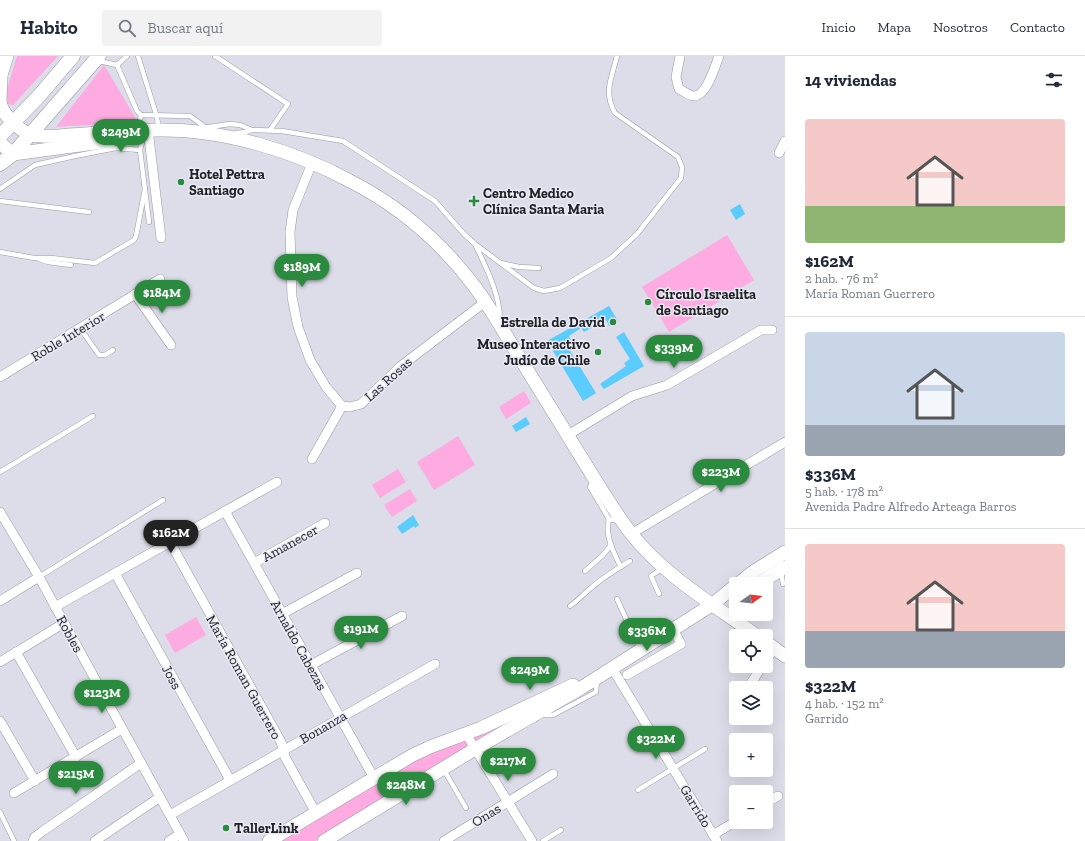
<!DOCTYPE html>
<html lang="es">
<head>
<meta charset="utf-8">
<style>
  :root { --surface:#fff; --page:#f2f2f3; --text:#1f2937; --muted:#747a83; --line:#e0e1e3; --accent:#2a8b3e }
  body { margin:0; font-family:"Zilla Slab",serif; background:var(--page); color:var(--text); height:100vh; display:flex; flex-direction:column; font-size:15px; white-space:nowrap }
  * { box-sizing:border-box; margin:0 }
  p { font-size:13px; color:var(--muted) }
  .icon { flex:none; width:22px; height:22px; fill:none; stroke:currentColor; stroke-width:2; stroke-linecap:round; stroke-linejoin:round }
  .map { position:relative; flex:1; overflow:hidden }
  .drawer { display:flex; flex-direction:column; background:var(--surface); width:300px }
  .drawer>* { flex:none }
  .needle { width:26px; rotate:76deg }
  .controls { position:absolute; left:729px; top:521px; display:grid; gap:8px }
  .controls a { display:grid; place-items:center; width:44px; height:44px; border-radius:4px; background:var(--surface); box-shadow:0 4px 16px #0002; font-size:20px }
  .price { position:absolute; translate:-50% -34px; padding:0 9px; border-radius:14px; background:var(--accent); color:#fff; font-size:13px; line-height:26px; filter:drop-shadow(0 1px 2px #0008) }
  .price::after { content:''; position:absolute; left:50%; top:24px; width:12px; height:9px; margin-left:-6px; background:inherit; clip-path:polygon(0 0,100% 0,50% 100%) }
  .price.active { background:#222; color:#fff }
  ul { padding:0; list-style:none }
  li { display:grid; align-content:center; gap:8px; height:212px; padding:0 20px }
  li+li { border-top:1px solid var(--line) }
  li span { display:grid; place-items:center; height:124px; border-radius:4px; color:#555 }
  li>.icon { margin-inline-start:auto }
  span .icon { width:72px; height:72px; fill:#fffc; stroke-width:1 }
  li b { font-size:17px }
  h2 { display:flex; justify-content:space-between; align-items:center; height:48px; padding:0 20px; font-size:17px }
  header { display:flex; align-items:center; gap:24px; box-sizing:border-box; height:56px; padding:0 20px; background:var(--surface); border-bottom:1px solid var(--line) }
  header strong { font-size:19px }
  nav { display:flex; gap:22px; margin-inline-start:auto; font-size:14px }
  .search { width:280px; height:36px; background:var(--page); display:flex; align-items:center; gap:10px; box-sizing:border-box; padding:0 14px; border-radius:4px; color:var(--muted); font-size:15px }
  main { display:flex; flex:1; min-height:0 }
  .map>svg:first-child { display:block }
  .green { fill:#fdabe1 }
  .water { fill:#5accfd }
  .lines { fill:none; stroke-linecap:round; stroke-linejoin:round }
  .lane-casing { stroke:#9899a4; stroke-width:5.5 }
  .street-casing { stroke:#9899a4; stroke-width:10 }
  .secondary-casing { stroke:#9899a4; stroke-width:14 }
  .primary-casing { stroke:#9899a4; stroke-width:15 }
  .lane { stroke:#fff; stroke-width:4.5 }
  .street { stroke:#fff; stroke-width:9 }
  .secondary { stroke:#fff; stroke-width:13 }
  .primary { stroke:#fff; stroke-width:14 }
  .poi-dot { fill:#2a8b3e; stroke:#eaeaf6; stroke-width:1.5 }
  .labels { text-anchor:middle; stroke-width:3; stroke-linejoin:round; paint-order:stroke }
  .poi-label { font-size:14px; font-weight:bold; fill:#222226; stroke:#eaeaf6; text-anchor:start }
  .street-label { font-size:14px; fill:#222226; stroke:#eaeaf6 }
</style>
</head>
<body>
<header>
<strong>Habito</strong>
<div class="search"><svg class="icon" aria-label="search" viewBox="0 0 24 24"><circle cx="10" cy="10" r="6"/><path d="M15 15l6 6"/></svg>Buscar aquí</div>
<nav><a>Inicio</a><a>Mapa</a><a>Nosotros</a><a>Contacto</a></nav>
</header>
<main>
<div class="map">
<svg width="785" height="785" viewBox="0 0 785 785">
  <rect width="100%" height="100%" fill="#dddde9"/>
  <g class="green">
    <polygon points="17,0 58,0 13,49 8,48 5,45 6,37"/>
    <polygon points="104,9 138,66 56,71"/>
    <polygon points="727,179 754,224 669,276 642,231"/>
    <polygon points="524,335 531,347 506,363 499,351"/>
    <polygon points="458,380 475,409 434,434 417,406"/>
    <polygon points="398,413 406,426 380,442 372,429"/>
    <polygon points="410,433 417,445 392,461 384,449"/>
    <polygon points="196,561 206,579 175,597 165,579"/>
    <polygon points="528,654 436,713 315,785 278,785 434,693"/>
  </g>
  <g class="water">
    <polygon points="740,148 745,158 736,164 730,154"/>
    <polygon points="609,250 618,265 609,270 606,264 584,276 581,272 569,280 571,284 566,288 596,337 583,345 547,285"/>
    <polygon points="624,276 644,310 604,333 600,328 626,310 624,307 630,303 616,281"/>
    <polygon points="526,361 530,368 516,376 512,370"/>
    <polygon points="413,459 419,469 415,472 414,470 402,478 397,471"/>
  </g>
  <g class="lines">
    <g class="lane-casing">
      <g id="lane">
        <polyline points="138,0 156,58 159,72"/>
        <polyline points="215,0 288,48 270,74"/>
        <polyline points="99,5 117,9"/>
        <polyline points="117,9 137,55 141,59 190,60 205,71"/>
        <polyline points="117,9 127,0"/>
        <path d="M202,72L230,68L240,69L252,74L282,75L343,85L435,145L464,178L475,188L534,232L544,235L560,232L611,202L637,178L681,122L682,111L678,101L615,57C603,36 612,21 617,0"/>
        <polyline points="138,73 141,59"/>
        <polyline points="236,77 246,76 252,74"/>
        <polyline points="143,82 140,94 149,166"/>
        <polyline points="0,133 35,109 75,100 116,92 140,94"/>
        <polyline points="0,145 89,156"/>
        <path d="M476,190C487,214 498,234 500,261"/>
        <polyline points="0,196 34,202 51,202 95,207 134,184 136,180 145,133"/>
        <polyline points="39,203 48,206 71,209"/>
        <polyline points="501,207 519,211 539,212"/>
        <polyline points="80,272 99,299 105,299 113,294"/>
        <polyline points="0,416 93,360"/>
        <polyline points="593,425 590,431 609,463"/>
        <path d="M619,465L609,463C604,478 614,498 621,511"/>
        <polyline points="585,515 603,499 611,489"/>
        <polyline points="781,516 783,528"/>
        <polyline points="39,521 163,444"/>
        <polyline points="659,538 651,520 663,512"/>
        <polyline points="617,543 640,593"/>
        <path d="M570,550C579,544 583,538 591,532C603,521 617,513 630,505"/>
        <polyline points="740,567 745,558"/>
        <polyline points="542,659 553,659 596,636 597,624"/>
        <polyline points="444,714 466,752"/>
        <polyline points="638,734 705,693"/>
        <polyline points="0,756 14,785"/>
        <polyline points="543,785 561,774"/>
      </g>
    </g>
    <g class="street-casing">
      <g id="street">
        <path d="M680,0L676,21L679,33C684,35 689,40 694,40C707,40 715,10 719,0"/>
        <polyline points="149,82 161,182"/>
        <polyline points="779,97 785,85"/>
        <polyline points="312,107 293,154 290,176 292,241 298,271 310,304 326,331 342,350 350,351 361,348 401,310 485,246"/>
        <polyline points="135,238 171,289"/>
        <polyline points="0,321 160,223"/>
        <polyline points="568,379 632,340 667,329 761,274 772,274"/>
        <polyline points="312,403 342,350"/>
        <polyline points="225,455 374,722"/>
        <polyline points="0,456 39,521 184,785"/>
        <polyline points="631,478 785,386"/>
        <polyline points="170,486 281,686 285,701 316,757"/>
        <polyline points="254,507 325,467"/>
        <polyline points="115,517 230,724"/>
        <polyline points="0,545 39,521"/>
        <polyline points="55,551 277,426"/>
        <polyline points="282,558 357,517"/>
        <polyline points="16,596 76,701"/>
        <polyline points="766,605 774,592"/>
        <polyline points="0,606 64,567"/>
        <polyline points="311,609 402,560"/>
        <polyline points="612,612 717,785"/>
        <polyline points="627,619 681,588 673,573"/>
        <polyline points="748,632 762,610"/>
        <polyline points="0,665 35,725"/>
        <polyline points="466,678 532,785"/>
        <polyline points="14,737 122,673"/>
        <polyline points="766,747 778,740"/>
        <polyline points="170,759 435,608"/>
        <polyline points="713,779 736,765"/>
        <polyline points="33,785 35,781 43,775 141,707"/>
        <polyline points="95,785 160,741"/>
        <polyline points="169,785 180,778"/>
        <polyline points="444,785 553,718"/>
      </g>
    </g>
    <g class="secondary-casing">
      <g id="secondary">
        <polyline points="0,22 7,0"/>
        <polyline points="0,45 1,20"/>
        <path d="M0,46C2,58 18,73 29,78C38,82 58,80 69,79C99,77 129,74 159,74C222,73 295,95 350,125C399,150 442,187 475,231C493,255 507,282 523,307C544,341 565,375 586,409C600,432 614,455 630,476C664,520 713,548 757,580"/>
        <polyline points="0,87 13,98 110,85"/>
        <polyline points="738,528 753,516 785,496"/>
        <polyline points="758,528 785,511"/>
        <polyline points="766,586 785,600"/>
        <polyline points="269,785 411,700 430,691 481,672 573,629"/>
        <polyline points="324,785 475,693 581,632 713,548 736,529"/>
      </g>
    </g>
    <g class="primary-casing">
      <g id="primary">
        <polyline points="0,80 39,40 73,0"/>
        <polyline points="0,108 13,98 99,0"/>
      </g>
    </g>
    <use href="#lane" class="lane"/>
    <use href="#street" class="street"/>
    <use href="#secondary" class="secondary"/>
    <use href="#primary" class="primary"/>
  </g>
  <g class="poi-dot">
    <circle cx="181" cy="126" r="4"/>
    <path d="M472 139h4v4h4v4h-4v4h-4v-4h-4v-4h4z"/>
    <circle cx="648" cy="246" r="4"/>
    <circle cx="613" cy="266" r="4"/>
    <circle cx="598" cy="296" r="4"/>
    <circle cx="226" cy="772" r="4"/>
  </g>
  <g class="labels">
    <g class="poi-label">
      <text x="189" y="123">Hotel Pettra<tspan x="189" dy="16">Santiago</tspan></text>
      <text x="483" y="142">Centro Medico<tspan x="483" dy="16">Clínica Santa Maria</tspan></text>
      <text x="656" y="243">Círculo Israelita<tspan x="656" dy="16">de Santiago</tspan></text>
      <text x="605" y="271" text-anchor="end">Estrella de David</text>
      <text x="590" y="293" text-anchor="end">Museo Interactivo<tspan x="590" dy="16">Judío de Chile</tspan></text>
      <text x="234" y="777">TallerLink</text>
    </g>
    <g class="street-label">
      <text transform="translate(68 280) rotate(-31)" y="5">Roble Interior</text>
      <text transform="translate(388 323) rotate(-42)" y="5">Las Rosas</text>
      <text transform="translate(290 487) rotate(-29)" y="5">Amanecer</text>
      <text transform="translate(70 578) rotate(61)" y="5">Robles</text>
      <text transform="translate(299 589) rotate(61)" y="5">Arnaldo Cabezas</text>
      <text transform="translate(172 621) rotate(61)" y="5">Joss</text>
      <text transform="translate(244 621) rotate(61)" y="5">María Roman Guerrero</text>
      <text transform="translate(323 671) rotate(-30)" y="5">Bonanza</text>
      <text transform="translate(696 750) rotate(59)" y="5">Garrido</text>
      <text transform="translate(486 759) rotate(-32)" y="5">Onas</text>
    </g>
  </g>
</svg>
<div class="controls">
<a><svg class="needle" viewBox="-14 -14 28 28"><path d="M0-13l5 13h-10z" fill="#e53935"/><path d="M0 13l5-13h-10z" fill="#747a83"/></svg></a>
<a><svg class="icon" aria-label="locate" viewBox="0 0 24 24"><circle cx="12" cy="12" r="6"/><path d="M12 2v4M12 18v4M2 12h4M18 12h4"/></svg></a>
<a><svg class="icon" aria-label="layers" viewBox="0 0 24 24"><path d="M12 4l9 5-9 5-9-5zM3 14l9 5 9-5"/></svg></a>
<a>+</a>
<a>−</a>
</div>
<b class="price" style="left:121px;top:97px">$249M</b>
<b class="price" style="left:302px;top:232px">$189M</b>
<b class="price" style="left:162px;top:258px">$184M</b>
<b class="price" style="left:674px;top:313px">$339M</b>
<b class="price" style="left:721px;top:437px">$223M</b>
<b class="price active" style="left:171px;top:498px">$162M</b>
<b class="price" style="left:361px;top:594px">$191M</b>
<b class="price" style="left:647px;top:596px">$336M</b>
<b class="price" style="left:530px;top:635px">$249M</b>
<b class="price" style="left:102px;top:658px">$123M</b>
<b class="price" style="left:656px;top:704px">$322M</b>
<b class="price" style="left:508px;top:726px">$217M</b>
<b class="price" style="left:76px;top:739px">$215M</b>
<b class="price" style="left:406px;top:750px">$248M</b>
</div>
<section class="drawer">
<h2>14 viviendas<svg class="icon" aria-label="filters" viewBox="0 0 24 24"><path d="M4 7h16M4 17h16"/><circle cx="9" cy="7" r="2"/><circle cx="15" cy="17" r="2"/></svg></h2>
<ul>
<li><span style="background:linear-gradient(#f6c9c9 70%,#8fb573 0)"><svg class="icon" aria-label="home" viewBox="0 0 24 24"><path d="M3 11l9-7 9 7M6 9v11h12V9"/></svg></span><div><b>$162M</b><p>2 hab. · 76 m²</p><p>María Roman Guerrero</p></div></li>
<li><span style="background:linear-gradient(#c9d6e8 75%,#9aa5b1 0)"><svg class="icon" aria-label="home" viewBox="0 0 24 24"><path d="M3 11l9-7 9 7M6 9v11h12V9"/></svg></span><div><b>$336M</b><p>5 hab. · 178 m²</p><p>Avenida Padre Alfredo Arteaga Barros</p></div></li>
<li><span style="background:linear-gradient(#f6c9c9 70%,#9aa5b1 0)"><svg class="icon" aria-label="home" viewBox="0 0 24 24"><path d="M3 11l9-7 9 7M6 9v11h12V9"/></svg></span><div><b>$322M</b><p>4 hab. · 152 m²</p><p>Garrido</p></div></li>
</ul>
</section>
</main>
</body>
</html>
